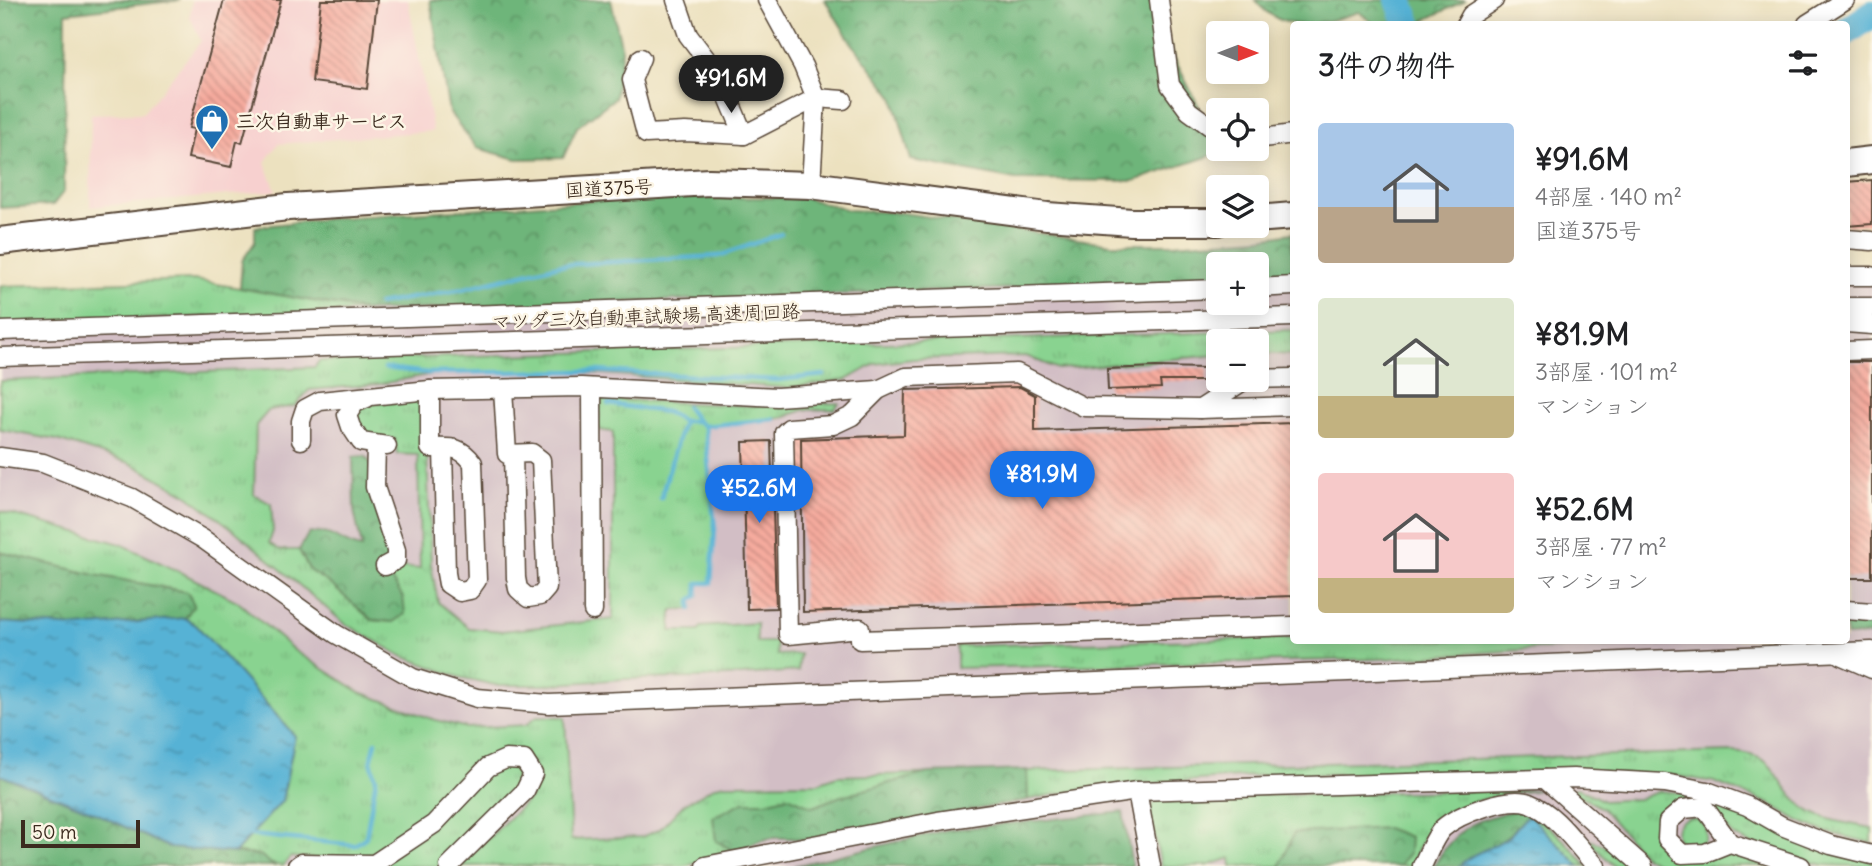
<!DOCTYPE html>
<html lang="ja">
<head>
<meta charset="utf-8">
<style>
  :root { --surface:#fff; --page:#f6f6f6; --text:#202124; --muted:#757577; --accent:#1a73e8 }
  body { margin:0; font-family:Delius,"Klee One",sans-serif; background:var(--page); color:var(--text); height:100vh; display:flex; flex-direction:column; font-size:26px; white-space:nowrap }
  * { box-sizing:border-box; margin:0 }
  p { font-size:23px; color:var(--muted) }
  .icon { flex:none; width:38px; height:38px; fill:none; stroke:currentColor; stroke-width:2; stroke-linecap:round; stroke-linejoin:round }
  .map { position:relative; flex:1; overflow:hidden }
  .panel { position:absolute; left:1290px; top:21px; width:560px; height:623px; display:flex; flex-direction:column; background:var(--surface); border-radius:7px; box-shadow:0 4px 18px #0003 }
  .panel>* { flex:none }
  .needle { width:46px; rotate:90deg }
  .buttons { position:absolute; left:1206px; top:21px; display:grid; gap:14px }
  .buttons a { display:grid; place-items:center; width:63px; height:63px; border-radius:7px; background:var(--surface); box-shadow:0 4px 18px #0003; font-size:35px }
  .scale { position:absolute; left:21px; bottom:18px; width:119px; box-sizing:border-box; padding-left:7px; border:4px solid #3b2a1e; border-top:0; font-size:19px; line-height:24px; white-space:nowrap; color:#3b2a1e; -webkit-text-stroke:5px #fcf5e5; paint-order:stroke }
  .price { position:absolute; translate:-50% -60px; padding:0 16px; border-radius:24px; background:var(--accent); color:#fff; font-size:23px; line-height:46px; filter:drop-shadow(0 2px 4px #0008) }
  .price::after { content:''; position:absolute; left:50%; top:42px; width:21px; height:16px; margin-left:-10px; background:inherit; clip-path:polygon(0 0,100% 0,50% 100%) }
  .price.current { background:#222; color:#fff }
  ul { padding:0; list-style:none }
  li { display:flex; align-items:center; gap:21px; height:175px; padding:0 28px }
  li span { display:grid; place-items:center; flex:none; width:196px; height:140px; border-radius:7px; color:#555 }
  li>.icon { margin-inline-start:auto }
  span .icon { width:84px; height:84px; fill:#fffc; stroke-width:1 }
  li b { font-size:30px }
  h2 { display:flex; justify-content:space-between; align-items:center; height:84px; padding:0 28px; font-size:30px }
  .map>svg:first-child { display:block }
  .built { fill:#f7d0cf }
  .industrial { fill:#d2bec5; fill-rule:evenodd }
  .grass { fill:url(#grass-tufts); stroke:#627e57; stroke-width:2 }
  .forest { fill:url(#forest-crowns); stroke:#54704c; stroke-width:2 }
  .water { fill:url(#water-ripples); stroke:#496e7a; stroke-width:2 }
  .lines { fill:none; stroke-linecap:round; stroke-linejoin:round }
  .stream { stroke:#57b2d5; stroke-width:4.5 }
  .river { stroke:#57b2d5; stroke-width:28 }
  .building { fill:url(#building-back-hatch) }
  .minor-casing { stroke:#564536; stroke-width:21 }
  .highway-casing { stroke:#564536; stroke-width:30 }
  .minor { stroke:#fff; stroke-width:18 }
  .highway { stroke:#fff; stroke-width:26 }
  .labels { text-anchor:middle; stroke-width:5; stroke-linejoin:round; paint-order:stroke }
  .poi-label { font-size:19px; font-weight:bold; fill:#3b2a1e; stroke:#fcf5e5; text-anchor:start }
  .street-label { font-size:19px; fill:#3b2a1e; stroke:#fcf5e5 }
</style>
</head>
<body>
<div class="map">
<svg width="1872" height="866" viewBox="0 0 1872 866">
  <defs>
    <pattern id="grass-tufts" width="24" height="20" patternUnits="userSpaceOnUse" patternTransform="scale(1.75)"><rect width="24" height="20" fill="#89d390"/><path d="M3 7l-1-3M5 7V3M7 7l1-3M15 17l-1-3M17 17v-4M19 17l1-3" fill="none" stroke="#77b57c"/></pattern>
    <pattern id="forest-crowns" width="20" height="18" patternUnits="userSpaceOnUse" patternTransform="scale(1.75)"><rect width="20" height="18" fill="#6eb57a"/><path d="M2 6a3 3 0 1 1 6 0M12 15a3 3 0 1 1 6 0" fill="none" stroke="#5c9363"/></pattern>
    <pattern id="water-ripples" width="26" height="14" patternUnits="userSpaceOnUse" patternTransform="scale(1.75)"><rect width="26" height="14" fill="#57b2d5"/><path d="M2 4q2-2 4 0t4 0M15 11q2-2 4 0t4 0" fill="none" stroke="#4991ac"/></pattern>
    <pattern id="building-back-hatch" width="6" height="6" patternUnits="userSpaceOnUse" patternTransform="scale(1.75)"><rect width="6" height="6" fill="#f6ab9e"/><path d="M-1 5l2 2M0 0l6 6M5-1l2 2" fill="none" stroke="#c88b80"/></pattern>
  </defs>
  <rect width="100%" height="100%" fill="#fcf5e5"/>
  <filter id="ink" filterUnits="userSpaceOnUse"><feTurbulence type="fractalNoise" baseFrequency=".0143" numOctaves="2"/><feDisplacementMap in="SourceGraphic" scale="14" xChannelSelector="R" yChannelSelector="G"/><feConvolveMatrix kernelMatrix="1 2 1 2 8 2 1 2 1" color-interpolation-filters="sRGB"/></filter>
  <filter id="wash" filterUnits="userSpaceOnUse"><feTurbulence type="fractalNoise" baseFrequency=".00686" numOctaves="4" result="noise"/><feDisplacementMap in="SourceGraphic" scale="28" xChannelSelector="R" yChannelSelector="G"/><feGaussianBlur stdDeviation="1.57" result="paint"/><feColorMatrix in="noise" values="0 0 0 0 0 0 0 0 0 0 0 0 0 0 0 0 0 1.4 0 .05"/><feComposite in="paint" operator="in"/></filter>
  <g filter="url(#wash)">
    <rect width="100%" height="100%" fill="#ece1bf"/>
    <polygon class="built" points="192,0 408,0 433,131 278,144 265,162 276,191 90,207 91,114 143,113 201,41 190,17"/>
    <path class="industrial" d="M647,197L806,198L848,210L903,213L1112,244H1172L1293,233V640H1846V267L1872,268V866H0V286L194,280L240,288L242,261L255,242V227L325,219ZM1218,264H1256V303H1218ZM1218,341H1256V380H1218Z"/>
    <g class="grass">
      <polygon points="194,280 369,311 0,324 0,286"/>
      <path d="M1293,330V355L1257,353L1256,341H1218V355L1058,369L1026,356L913,359L875,364L846,380L787,388L566,371L432,374L380,384L309,390L295,406L269,410L256,425L254,494L271,504L273,531L269,543L280,550H299L310,571L329,583L372,620L393,622L381,572L401,567L420,569L418,455L397,454L395,439C373,438 357,438 355,412L362,405L425,395L431,564L438,602L469,628L502,631L613,619V432L598,430L601,399L753,406L839,403L835,409L804,410L780,418L705,427L715,529L711,583H698L697,596L691,600V609L672,610L671,631H699L701,627L757,623V642H776L777,655L800,654L798,671L699,678L624,679L543,685H495L459,677L402,656L344,623L234,530L183,492L130,463L57,440L0,430V381L315,367L319,361Z"/>
      <path d="M0,511L121,544L186,575L237,601L295,651L360,692L432,719L467,728L526,725L537,716L565,717L571,840L642,837L660,829L684,804L716,786L725,784L818,783L837,776L1733,752C1780,756 1771,777 1799,803C1818,821 1848,823 1872,828V843L1825,832L1799,821L1770,804L1714,782L1670,775L1279,774L1092,788L806,840L778,836L758,839L738,853L684,866H459L529,799L535,781L533,763L501,755L468,765L471,770L468,779C438,809 405,845 363,857C344,863 312,858 291,857L283,866L271,864L260,855L235,853L282,801L295,736L197,626L185,618L194,605L187,592L95,575L0,552Z"/>
      <polygon points="1293,638 1293,640 1679,641 1678,644 1538,649 1380,659 957,668 957,646"/>
      <polygon points="518,764 525,771 525,783 442,866 379,866 491,769"/>
      <path d="M1578,788L1604,801L1639,799L1660,791L1707,795L1872,858V866C1857,866 1839,866 1824,865C1806,861 1746,845 1733,835C1721,824 1722,813 1705,804C1694,799 1679,801 1670,809C1662,815 1658,827 1660,837C1666,866 1710,853 1735,854C1748,854 1764,862 1776,866H1673L1655,862L1645,857L1602,808L1574,793L1573,789Z"/>
      <path d="M1538,790C1503,794 1457,800 1431,827C1422,836 1416,854 1411,866H1232L1231,858L1207,866H1161L1149,810L1156,801L1169,796Z"/>
      <path d="M1521,809C1551,824 1566,842 1588,866H1580Z"/>
      <circle cx="1691" cy="833" r="15"/>
      <polygon points="1587,839 1606,846 1627,866 1614,866"/>
    </g>
    <g class="forest">
      <polygon points="0,0 180,0 66,13 64,191 53,205 0,208"/>
      <polygon points="430,0 611,0 622,50 615,98 577,127 563,158 517,159 477,148 449,112"/>
      <polygon points="825,0 1164,0 1155,9 1177,64 1214,136 1213,155 1134,181 1015,180 911,160 893,96 851,42"/>
      <path d="M1255,0H1466L1417,24H1374L1359,12C1319,24 1285,37 1255,0Z"/>
      <polygon points="647,197 806,198 848,210 903,213 1112,244 1172,244 1261,238 1292,233 1293,278 1257,279 1256,264 1218,264 1218,281 369,311 240,288 242,261 255,242 255,227 325,219"/>
      <path d="M365,456L370,462L390,554L381,577L390,578L403,597L405,614L393,622L372,620L329,583L310,571L299,550L308,534C333,528 340,545 362,548L354,511L353,457Z"/>
      <polygon points="0,552 95,575 187,592 194,605 185,618 79,627 0,622"/>
      <polygon points="1846,620 1872,622 1872,635 1846,636"/>
      <path d="M1027,770L1028,800L806,840C776,836 763,835 738,853L716,841L713,817L743,802H766L788,796L813,807L841,796L928,773Z"/>
      <polygon points="0,775 89,810 170,848 260,855 274,866 0,866"/>
      <path d="M1521,809L1529,815C1518,824 1511,835 1499,843C1485,851 1470,854 1459,866H1434C1455,827 1478,818 1521,809Z"/>
      <polygon points="1123,812 1132,866 794,866 947,830"/>
      <polygon points="1386,828 1410,837 1409,853 1399,866 1280,866 1294,833"/>
    </g>
    <g class="water">
      <polygon points="185,618 197,626 295,736 282,801 235,853 170,848 89,810 0,775 0,622 79,627"/>
      <path d="M1529,815L1580,866H1459C1473,851 1493,849 1509,836C1516,830 1521,821 1529,815Z"/>
    </g>
    <g class="lines">
      <g class="stream">
        <polyline points="378,304 462,289 559,265 719,256 781,234"/>
        <polyline points="385,368 428,373 595,371 778,380 824,375"/>
        <polyline points="608,404 666,412 683,421"/>
        <polyline points="705,426 774,419"/>
        <polyline points="661,498 683,421 697,421 686,406"/>
        <polyline points="691,609 691,600 697,596 698,583 711,583 715,529 705,427 697,421"/>
        <polyline points="251,835 355,845 366,837 376,779 371,761 376,742"/>
      </g>
      <g class="river">
        <polyline points="1399,0 1408,24"/>
        <polyline points="1846,32 1872,14"/>
      </g>
    </g>
    <g id="blocks">
      <g class="building">
        <polygon points="224,0 281,0 242,143 237,141 231,167 188,158 194,129 189,128"/>
        <polygon points="321,0 377,0 367,89 312,82"/>
        <polygon points="1872,180 1872,224 1846,226 1846,182"/>
        <rect x="1846" y="362" width="26" height="216"/>
        <polygon points="1156,367 1207,368 1207,381 1160,381 1161,388 1108,390 1107,369"/>
        <polygon points="1020,387 1035,395 1035,431 1293,423 1293,596 803,612 801,439 904,435 905,390"/>
        <polygon points="771,441 776,608 747,609 743,442"/>
      </g>
    </g>
  </g>
  <g filter="url(#ink)">
    <use href="#blocks" fill-opacity="0" stroke="#564536" stroke-width="2"/>
    <g class="lines">
      <g class="minor-casing">
        <g id="minor">
          <polyline points="676,0 688,35 719,76 744,135"/>
          <polyline points="767,0 803,66 816,98 811,185"/>
          <polyline points="1159,0 1170,85 1189,111 1218,132"/>
          <polyline points="1466,24 1471,15 1494,0"/>
          <polyline points="1807,24 1845,0"/>
          <polyline points="641,58 632,80 646,134 685,132 744,135 816,98 843,100"/>
          <polyline points="1256,139 1293,134"/>
          <polyline points="1846,239 1872,241"/>
          <polyline points="1846,276 1872,276"/>
          <polyline points="1256,288 1293,286"/>
          <polyline points="1846,307 1872,307"/>
          <polyline points="1846,323 1872,325"/>
          <polyline points="0,331 1218,289"/>
          <polyline points="1846,351 1872,350"/>
          <polyline points="0,357 1293,317"/>
          <polyline points="1256,379 1293,378"/>
          <polyline points="1245,380 1200,409 1084,407 1017,373 906,377 878,390 852,416 833,425 789,428 784,433 788,635 860,628 860,640 1293,626"/>
          <polyline points="592,388 593,611"/>
          <polyline points="503,389 507,454 532,453 541,460 547,588 540,596 528,598 518,589 516,578 513,454"/>
          <path d="M430,390V448C450,448 460,445 473,463L477,580L470,590L460,592L448,584L446,573L443,448"/>
          <polyline points="367,398 355,403 347,415 351,427 361,442 387,446"/>
          <polyline points="1200,409 1293,406"/>
          <polyline points="301,440 301,421 305,409 320,401 430,390 581,387 777,397 878,390"/>
          <polyline points="376,445 375,487 396,550 396,560 385,566"/>
          <polyline points="0,457 43,463 132,498 203,539 336,634 413,678 477,698 549,704 1872,651"/>
          <polyline points="1846,610 1872,612"/>
          <polyline points="1840,655 1872,669"/>
          <polyline points="1545,779 1643,866"/>
          <polyline points="1137,791 1151,866"/>
          <polyline points="1730,843 1705,853 1682,854 1667,839 1668,822 1683,809 1704,807 1730,843 1801,866"/>
          <polyline points="297,866 301,863 374,864 434,824 488,767 506,759 524,760 533,774 525,791 449,866"/>
          <polyline points="705,866 938,821 1137,791 1573,778 1665,783 1707,791 1747,806 1782,826 1831,845 1872,855"/>
          <path d="M1422,866C1428,854 1434,837 1443,828C1459,814 1509,795 1529,803C1557,814 1576,845 1596,866"/>
        </g>
      </g>
      <g class="highway-casing">
        <g id="highway">
          <polyline points="1846,163 1872,160"/>
          <polyline points="1256,219 1293,216"/>
          <polyline points="0,241 288,207 709,182 811,185 1047,216 1132,222 1218,222"/>
        </g>
      </g>
      <use href="#minor" class="minor"/>
      <use href="#highway" class="highway"/>
    </g>
  </g>
  <defs>
    <g id="shop-pin" transform="scale(1.75)"><path d="M0 17L-7.5 6A9.5 9.5 0 1 1 7.5 6Z" fill="#1f6fb2" stroke="#fcf5e5"/><path d="M-5-2.5h2.3a2.7 3.5 0 0 1 5.4 0H5L5.5 6h-11ZM-1.5-2.5h3a1.5 2.3 0 0 0-3 0Z" fill="#fff"/></g>
  </defs>
  <g fill-rule="evenodd">
    <use href="#shop-pin" x="212" y="121"/>
  </g>
  <g class="labels">
    <g class="poi-label">
      <text x="236" y="128">三次自動車サービス</text>
    </g>
    <g class="street-label">
      <text transform="translate(609 188) rotate(-3)" y="7">国道375号</text>
      <text transform="translate(646 316) rotate(-2)" y="7">マツダ三次自動車試験場 高速周回路</text>
    </g>
  </g>
</svg>
<div class="buttons">
<a><svg class="needle" viewBox="-14 -14 28 28"><path d="M0-13l5 13h-10z" fill="#e53935"/><path d="M0 13l5-13h-10z" fill="#757577"/></svg></a>
<a><svg class="icon" aria-label="locate" viewBox="0 0 24 24"><circle cx="12" cy="12" r="6"/><path d="M12 2v4M12 18v4M2 12h4M18 12h4"/></svg></a>
<a><svg class="icon" aria-label="layers" viewBox="0 0 24 24"><path d="M12 4l9 5-9 5-9-5zM3 14l9 5 9-5"/></svg></a>
<a>+</a>
<a>−</a>
</div>
<div class="scale">50 m</div>
<b class="price current" style="left:731px;top:115px">¥91.6M</b>
<b class="price" style="left:1042px;top:511px">¥81.9M</b>
<b class="price" style="left:759px;top:525px">¥52.6M</b>
<section class="panel">
<h2>3件の物件<svg class="icon" aria-label="filters" viewBox="0 0 24 24"><path d="M4 7h16M4 17h16"/><circle cx="9" cy="7" r="2"/><circle cx="15" cy="17" r="2"/></svg></h2>
<ul>
<li><span style="background:linear-gradient(#a9c7e8 60%,#b9a48a 0)"><svg class="icon" aria-label="home" viewBox="0 0 24 24"><path d="M3 11l9-7 9 7M6 9v11h12V9"/></svg></span><div><b>¥91.6M</b><p>4部屋 · 140 m²</p><p>国道375号</p></div></li>
<li><span style="background:linear-gradient(#dfe7d0 70%,#c2b280 0)"><svg class="icon" aria-label="home" viewBox="0 0 24 24"><path d="M3 11l9-7 9 7M6 9v11h12V9"/></svg></span><div><b>¥81.9M</b><p>3部屋 · 101 m²</p><p>マンション</p></div></li>
<li><span style="background:linear-gradient(#f6c9c9 75%,#c2b280 0)"><svg class="icon" aria-label="home" viewBox="0 0 24 24"><path d="M3 11l9-7 9 7M6 9v11h12V9"/></svg></span><div><b>¥52.6M</b><p>3部屋 · 77 m²</p><p>マンション</p></div></li>
</ul>
</section>
</div>
</body>
</html>
